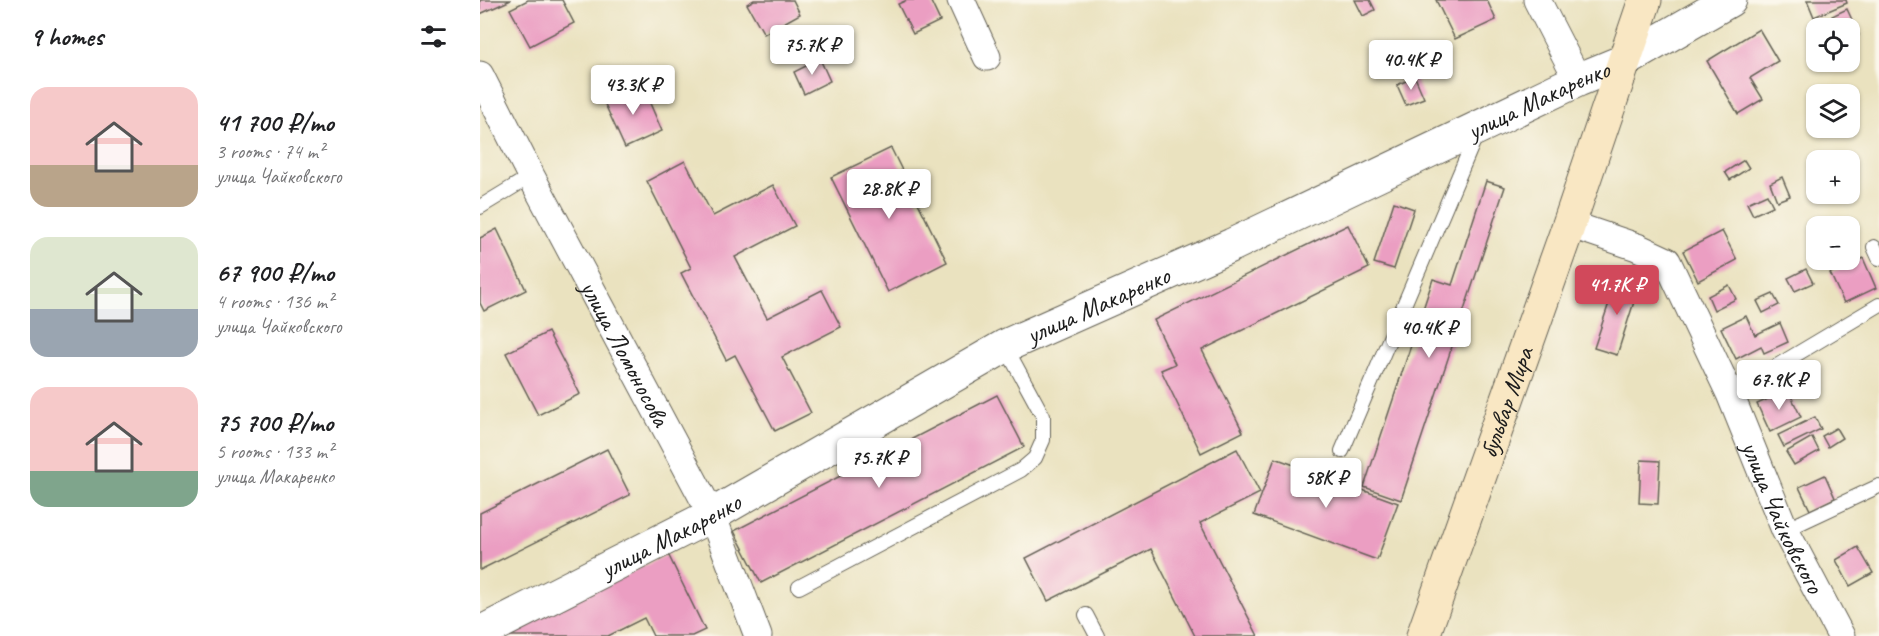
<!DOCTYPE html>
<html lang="en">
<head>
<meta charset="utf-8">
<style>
  :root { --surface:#fff; --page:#f2f2f2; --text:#202124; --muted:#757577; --accent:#d1495b }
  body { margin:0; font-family:Caveat,sans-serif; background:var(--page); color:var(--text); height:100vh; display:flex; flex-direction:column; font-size:22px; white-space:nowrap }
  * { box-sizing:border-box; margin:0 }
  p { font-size:20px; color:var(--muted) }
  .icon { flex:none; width:33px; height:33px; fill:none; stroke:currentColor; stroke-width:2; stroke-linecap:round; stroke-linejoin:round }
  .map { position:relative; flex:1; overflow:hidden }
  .drawer { display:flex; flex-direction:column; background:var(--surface); width:480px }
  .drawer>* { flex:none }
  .buttons { position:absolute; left:1326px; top:18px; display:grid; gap:12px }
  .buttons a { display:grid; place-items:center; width:54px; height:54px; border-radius:12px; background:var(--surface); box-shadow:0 2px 4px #0004; font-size:30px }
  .price { position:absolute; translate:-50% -51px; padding:0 14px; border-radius:6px; background:#fff; color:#222; font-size:20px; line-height:39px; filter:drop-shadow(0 2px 3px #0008) }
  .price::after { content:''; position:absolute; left:50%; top:36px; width:18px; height:14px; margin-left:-9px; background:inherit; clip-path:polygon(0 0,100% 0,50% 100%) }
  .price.current { background:var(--accent); color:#fff }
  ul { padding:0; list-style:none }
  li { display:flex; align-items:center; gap:18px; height:150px; padding:0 30px }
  li span { display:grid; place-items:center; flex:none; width:168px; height:120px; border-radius:18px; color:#555 }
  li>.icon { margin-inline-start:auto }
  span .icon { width:72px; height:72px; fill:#fffc; stroke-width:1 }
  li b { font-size:26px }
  h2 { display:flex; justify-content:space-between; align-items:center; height:72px; padding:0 30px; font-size:26px }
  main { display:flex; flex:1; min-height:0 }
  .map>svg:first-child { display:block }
  .building { fill:#eb9ec2 }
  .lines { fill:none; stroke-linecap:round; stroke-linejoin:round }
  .service-casing { stroke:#646155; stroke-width:16 }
  .minor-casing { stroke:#646155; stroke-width:29 }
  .tertiary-casing { stroke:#646155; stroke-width:35 }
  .secondary-casing { stroke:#646155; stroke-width:35 }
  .service { stroke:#fff; stroke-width:14 }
  .minor { stroke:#fff; stroke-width:27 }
  .tertiary { stroke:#fff; stroke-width:33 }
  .secondary { stroke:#f9e7c3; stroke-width:33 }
  .labels { text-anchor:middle; stroke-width:4.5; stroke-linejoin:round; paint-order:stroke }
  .street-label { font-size:26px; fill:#1c1c1c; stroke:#fbf7ec }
</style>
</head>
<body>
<main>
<section class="drawer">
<h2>9 homes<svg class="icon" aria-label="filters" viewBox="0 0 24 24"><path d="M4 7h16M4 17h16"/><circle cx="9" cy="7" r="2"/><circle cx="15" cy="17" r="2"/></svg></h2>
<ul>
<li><span style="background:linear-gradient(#f6c9c9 65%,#b9a48a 0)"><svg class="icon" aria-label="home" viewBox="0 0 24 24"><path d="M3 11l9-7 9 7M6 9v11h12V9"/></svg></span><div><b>41 700 ₽/mo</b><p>3 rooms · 74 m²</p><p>улица Чайковского</p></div></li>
<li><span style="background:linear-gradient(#dfe7d0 60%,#9aa5b1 0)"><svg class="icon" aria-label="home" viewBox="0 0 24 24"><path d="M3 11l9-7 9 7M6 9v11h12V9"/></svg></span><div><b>67 900 ₽/mo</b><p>4 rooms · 136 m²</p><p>улица Чайковского</p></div></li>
<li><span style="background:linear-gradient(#f6c9c9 70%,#7fa58c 0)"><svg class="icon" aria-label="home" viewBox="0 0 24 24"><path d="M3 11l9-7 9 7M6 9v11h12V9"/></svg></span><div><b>75 700 ₽/mo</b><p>5 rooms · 133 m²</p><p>улица Макаренко</p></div></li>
</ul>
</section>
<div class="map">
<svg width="1399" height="636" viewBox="0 0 1399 636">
  <rect width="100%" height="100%" fill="#fbf7ec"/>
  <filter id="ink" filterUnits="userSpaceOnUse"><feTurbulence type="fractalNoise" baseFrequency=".0167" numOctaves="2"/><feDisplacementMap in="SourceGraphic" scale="12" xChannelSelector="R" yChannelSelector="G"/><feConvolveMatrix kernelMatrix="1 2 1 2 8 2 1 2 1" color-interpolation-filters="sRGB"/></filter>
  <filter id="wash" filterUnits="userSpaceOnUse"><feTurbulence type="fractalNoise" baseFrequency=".008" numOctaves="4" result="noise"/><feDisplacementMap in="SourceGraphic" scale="24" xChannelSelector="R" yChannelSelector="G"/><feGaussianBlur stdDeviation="1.35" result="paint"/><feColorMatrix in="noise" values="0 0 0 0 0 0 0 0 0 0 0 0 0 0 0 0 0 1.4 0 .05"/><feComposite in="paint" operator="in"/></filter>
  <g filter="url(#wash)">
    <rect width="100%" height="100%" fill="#eae2bf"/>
    <g id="blocks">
      <g class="building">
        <polygon points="0,0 31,0 0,14"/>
        <polygon points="48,0 82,0 94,23 50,46 30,9"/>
        <polygon points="274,0 313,0 320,14 284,34 267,4"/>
        <polygon points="427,0 450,0 460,21 433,34 418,4"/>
        <polygon points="875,0 890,0 895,10 883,16"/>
        <polygon points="956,0 1007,0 1016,20 975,39"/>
        <polygon points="1327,0 1366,0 1367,3 1334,17"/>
        <polygon points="1367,9 1379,35 1370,40 1370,28 1358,28 1352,16"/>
        <polygon points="1279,29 1298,61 1270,78 1283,99 1258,114 1227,61"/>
        <polygon points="340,59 350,81 324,94 314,72"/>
        <polygon points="935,77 944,98 926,105 917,85"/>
        <polygon points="162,85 182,131 145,148 124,102"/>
        <polygon points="411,148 467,262 408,292 351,177"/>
        <polygon points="1264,160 1269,168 1250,180 1245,172"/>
        <polygon points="205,161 233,216 293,185 315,226 255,257 287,318 342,290 361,327 302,357 331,413 295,431 255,355 246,360 201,273 211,268 167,181"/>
        <polygon points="1302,177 1310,196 1297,201 1290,183"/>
        <polygon points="1006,181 1025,187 921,500 884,487 953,279 972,285"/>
        <polygon points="1287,194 1293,206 1273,215 1267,203"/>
        <polygon points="914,202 934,209 914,269 894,263"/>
        <polygon points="868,225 889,268 722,350 763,432 721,453 681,370 695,364 674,320"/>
        <polygon points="17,229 46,290 4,311 0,303 0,238"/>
        <polygon points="1242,231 1257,260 1218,281 1203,251"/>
        <polygon points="1383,258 1396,288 1364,303 1350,273"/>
        <polygon points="1326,269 1333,283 1315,291 1308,278"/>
        <polygon points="1138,276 1160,283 1137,355 1114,348"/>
        <polygon points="1249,285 1256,299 1234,310 1228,296"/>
        <polygon points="1293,294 1299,305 1283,313 1277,301"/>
        <polygon points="1266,316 1275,335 1300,323 1308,342 1284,353 1281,346 1256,359 1241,328"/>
        <polygon points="68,332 100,394 58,415 26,353"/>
        <polygon points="1308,390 1321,417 1290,432 1277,404"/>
        <polygon points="517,395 544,447 281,583 254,531"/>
        <polygon points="1335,417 1341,429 1304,447 1298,435"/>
        <polygon points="1356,428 1362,438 1348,447 1342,436"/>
        <polygon points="1332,437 1339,451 1314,465 1306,452"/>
        <polygon points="127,449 150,495 0,570 0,513"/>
        <polygon points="757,449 780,493 720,523 778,636 715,636 671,549 568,601 546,558"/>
        <polygon points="795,458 918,503 897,560 774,515"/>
        <polygon points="1161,460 1180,461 1178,504 1159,503"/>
        <polygon points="1345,475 1355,498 1330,510 1319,487"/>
        <polygon points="1378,547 1393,573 1370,586 1356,560"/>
        <polygon points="188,554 225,630 212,636 173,636 164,618 128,636 20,636"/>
      </g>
    </g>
  </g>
  <g filter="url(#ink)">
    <use href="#blocks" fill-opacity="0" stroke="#646155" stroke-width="1.5"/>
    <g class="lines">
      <g class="service-casing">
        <g id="service">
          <polyline points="0,207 51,176"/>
          <polyline points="1394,247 1399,258"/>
          <polyline points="1250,394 1399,305"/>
          <polyline points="862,451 997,133"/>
          <polyline points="1305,530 1399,486"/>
          <polyline points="319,587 541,470 555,458 563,440 563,416 525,346"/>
          <polyline points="606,615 617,636"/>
        </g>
      </g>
      <g class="minor-casing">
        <g id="minor">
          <polyline points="481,0 507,57"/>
          <polyline points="1057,0 1098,80"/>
          <path id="s1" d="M0,75L51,176L232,515L278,636"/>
          <path id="s2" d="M1089,224L1157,247L1187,261L1250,394L1305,530L1361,636"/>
        </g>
      </g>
      <g class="tertiary-casing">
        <g id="tertiary">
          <path id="s3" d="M0,633L232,515L525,346L752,245L1098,80L1144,61L1250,0"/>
        </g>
      </g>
      <g class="secondary-casing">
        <g id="secondary">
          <path id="s4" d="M943,636L1086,233L1165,0"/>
        </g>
      </g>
      <use href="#service" class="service"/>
      <use href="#minor" class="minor"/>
      <use href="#tertiary" class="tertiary"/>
      <use href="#secondary" class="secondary"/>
    </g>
  </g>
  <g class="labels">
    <g class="street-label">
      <text dy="9" stroke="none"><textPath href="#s3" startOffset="1186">улица Макаренко</textPath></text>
      <text dy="9" stroke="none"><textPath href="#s3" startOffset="700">улица Макаренко</textPath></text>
      <text dy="9" stroke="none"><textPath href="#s1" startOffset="314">улица Ломоносова</textPath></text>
      <text dy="9" stroke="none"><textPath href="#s4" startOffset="248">бульвар Мира</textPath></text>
      <text dy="9" stroke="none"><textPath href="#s2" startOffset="386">улица Чайковского</textPath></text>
      <text dy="9" stroke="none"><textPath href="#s3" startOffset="214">улица Макаренко</textPath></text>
    </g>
  </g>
</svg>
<div class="buttons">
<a><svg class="icon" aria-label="locate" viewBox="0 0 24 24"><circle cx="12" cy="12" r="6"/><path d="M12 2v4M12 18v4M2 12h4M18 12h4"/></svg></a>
<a><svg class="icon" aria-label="layers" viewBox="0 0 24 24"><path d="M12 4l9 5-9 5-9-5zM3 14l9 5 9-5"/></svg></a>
<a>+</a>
<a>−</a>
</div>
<b class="price" style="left:332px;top:76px">75.7K ₽</b>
<b class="price" style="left:931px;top:91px">40.4K ₽</b>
<b class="price" style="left:153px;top:116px">43.3K ₽</b>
<b class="price" style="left:409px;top:220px">28.8K ₽</b>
<b class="price current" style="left:1137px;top:316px">41.7K ₽</b>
<b class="price" style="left:949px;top:359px">40.4K ₽</b>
<b class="price" style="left:1299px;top:411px">67.9K ₽</b>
<b class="price" style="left:399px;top:489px">75.7K ₽</b>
<b class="price" style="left:846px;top:509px">58K ₽</b>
</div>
</main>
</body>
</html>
